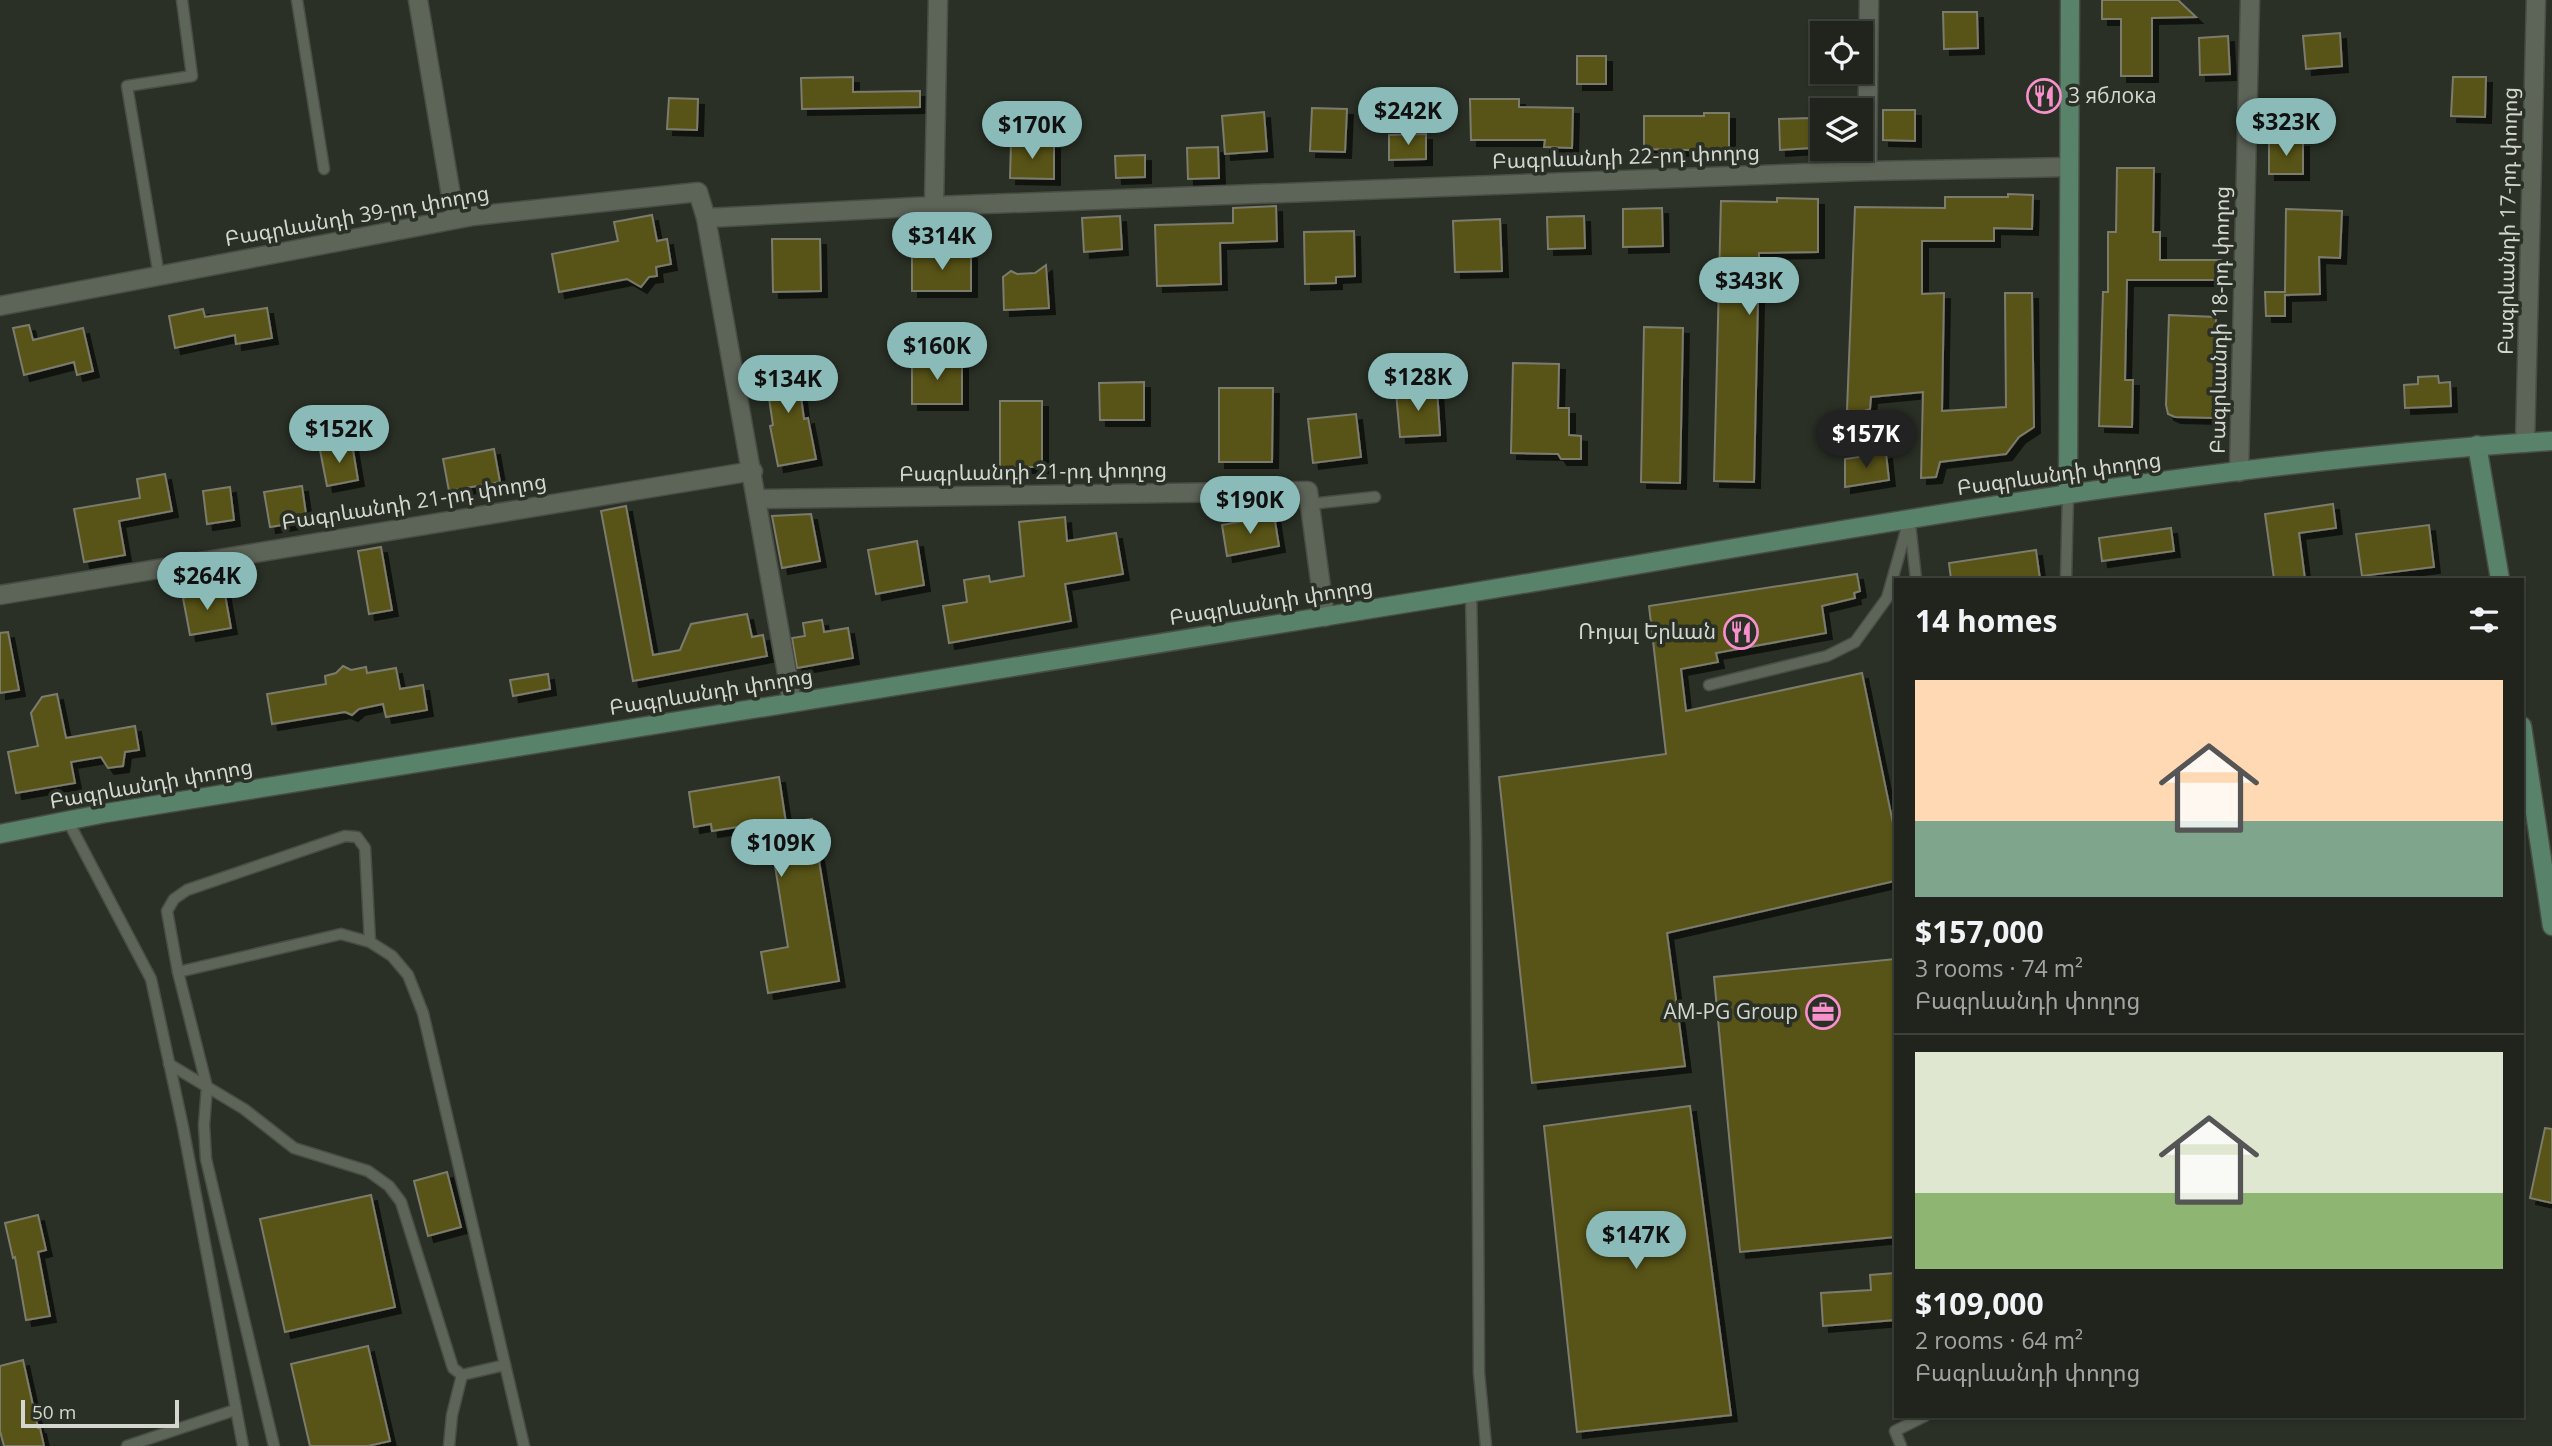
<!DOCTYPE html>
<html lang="en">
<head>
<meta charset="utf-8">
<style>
  :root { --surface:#20241c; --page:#2d3029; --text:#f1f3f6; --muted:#a2a4a3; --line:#3d413b; --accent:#8bbbb9 }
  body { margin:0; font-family:"Open Sans","Noto Sans Armenian",sans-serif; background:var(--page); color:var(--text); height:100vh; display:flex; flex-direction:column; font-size:26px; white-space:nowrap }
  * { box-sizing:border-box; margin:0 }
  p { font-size:23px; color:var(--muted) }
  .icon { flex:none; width:38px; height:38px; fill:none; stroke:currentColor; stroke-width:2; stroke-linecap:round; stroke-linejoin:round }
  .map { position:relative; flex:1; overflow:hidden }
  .panel { position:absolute; left:1894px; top:578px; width:630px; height:840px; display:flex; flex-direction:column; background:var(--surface); border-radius:0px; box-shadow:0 2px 5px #0004,0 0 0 2px var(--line) }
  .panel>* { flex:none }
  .buttons { position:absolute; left:1810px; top:21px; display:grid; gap:14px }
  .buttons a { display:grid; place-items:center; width:63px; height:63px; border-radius:0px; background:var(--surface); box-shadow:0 2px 5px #0004,0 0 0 2px var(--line); font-size:35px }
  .scale { position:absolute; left:21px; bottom:18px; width:158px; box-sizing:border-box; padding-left:7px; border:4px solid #d3d7d0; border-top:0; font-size:19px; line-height:24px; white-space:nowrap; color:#d3d7d0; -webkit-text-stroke:5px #2a3026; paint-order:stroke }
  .price { position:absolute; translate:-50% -60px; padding:0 16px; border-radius:24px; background:var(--accent); color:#111; font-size:23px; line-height:46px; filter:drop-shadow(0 2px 4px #0008) }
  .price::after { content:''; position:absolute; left:50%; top:42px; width:21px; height:16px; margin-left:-10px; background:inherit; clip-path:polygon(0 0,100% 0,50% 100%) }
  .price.current { background:#222; color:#fff }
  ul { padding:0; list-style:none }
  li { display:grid; align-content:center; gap:14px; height:371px; padding:0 21px }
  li+li { border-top:2px solid var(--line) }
  li span { display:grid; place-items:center; height:217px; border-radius:0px; color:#555 }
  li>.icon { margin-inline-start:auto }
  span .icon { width:126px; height:126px; fill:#fffc; stroke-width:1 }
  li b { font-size:30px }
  h2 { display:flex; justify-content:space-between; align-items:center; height:84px; padding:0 21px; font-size:30px }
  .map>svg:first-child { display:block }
  .building { fill:#585318; stroke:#7c7b6d; stroke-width:2; filter:url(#shadow) }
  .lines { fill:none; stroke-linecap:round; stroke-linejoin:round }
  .lane-casing { stroke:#494d45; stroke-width:13 }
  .street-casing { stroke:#494d45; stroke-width:21 }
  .secondary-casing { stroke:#494d45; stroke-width:21 }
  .lane { stroke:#5d6458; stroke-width:10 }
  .street { stroke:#5d6458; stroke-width:18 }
  .secondary { stroke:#58826a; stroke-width:18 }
  .labels { text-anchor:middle; stroke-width:7; stroke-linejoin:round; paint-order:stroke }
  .poi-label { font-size:21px; fill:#d3d7d0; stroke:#2a3026; text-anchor:end }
  .street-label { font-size:21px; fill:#d3d7d0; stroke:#2a3026 }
</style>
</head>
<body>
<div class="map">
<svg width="2552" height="1446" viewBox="0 0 2552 1446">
  <defs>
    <filter id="shadow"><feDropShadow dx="6" dy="6" stdDeviation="0" flood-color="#0009"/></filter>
  </defs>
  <rect width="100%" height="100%" fill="#2a3026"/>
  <g class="building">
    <polygon points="2102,0 2178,0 2196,17 2152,18 2152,76 2121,76 2121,19 2102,19"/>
    <polygon points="1943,12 1977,12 1978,48 1944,49"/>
    <polygon points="2340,33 2342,66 2306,69 2303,36"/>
    <polygon points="2228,36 2230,74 2200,75 2199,38"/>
    <rect x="1577" y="56" width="29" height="28"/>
    <polygon points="853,77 853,92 920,91 920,107 802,109 801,78"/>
    <polygon points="2453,77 2486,77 2485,117 2451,116"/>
    <polygon points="669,98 698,99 697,130 667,129"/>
    <polygon points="1470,99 1519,99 1519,107 1573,108 1572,148 1544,147 1545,140 1471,140"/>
    <polygon points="1312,108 1347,109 1345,152 1310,151"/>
    <polygon points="1883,110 1915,110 1915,141 1883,140"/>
    <polygon points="1264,112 1267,151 1225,154 1222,116"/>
    <polygon points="1704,113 1729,113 1729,151 1644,149 1644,116 1704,116"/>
    <polygon points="1810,118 1811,148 1780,150 1779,119"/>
    <polygon points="1426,134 1426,159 1389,160 1389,135"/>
    <rect x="2269" y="141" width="34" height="33"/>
    <polygon points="1011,143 1054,143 1054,179 1010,178"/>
    <polygon points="1218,147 1219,178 1188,179 1187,148"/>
    <polygon points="1145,155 1145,177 1116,178 1115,156"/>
    <polygon points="2117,168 2154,168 2153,232 2160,232 2160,260 2221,260 2221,280 2127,280 2125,380 2133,380 2132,427 2099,426 2103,292 2108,292 2108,232 2116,232"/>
    <polygon points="2008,194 2033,195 2032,229 1994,228 1994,241 1922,241 1922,294 1944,293 1942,411 2006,407 2005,293 2032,293 2034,427 2019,437 2006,454 1940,462 1936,477 1921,478 1923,392 1871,397 1870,409 1856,414 1847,410 1855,207 1945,208 1945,197 2008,197"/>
    <polygon points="1777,198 1818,199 1818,252 1759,253 1754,482 1714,481 1721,201 1777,202"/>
    <polygon points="1276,206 1277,241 1220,243 1221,284 1157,286 1155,225 1233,223 1233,208"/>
    <polygon points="1662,208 1663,246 1623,247 1623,209"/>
    <polygon points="2286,209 2342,211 2340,258 2319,257 2320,294 2285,295 2285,316 2266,316 2265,292 2285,292"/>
    <polygon points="652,215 657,241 667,239 671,264 656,267 657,276 649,277 641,287 627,279 559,292 552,254 618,241 614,222"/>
    <polygon points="1120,216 1122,249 1084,252 1082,218"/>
    <polygon points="1584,216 1585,248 1548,249 1547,217"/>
    <polygon points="1500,219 1502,271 1455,272 1453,221"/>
    <polygon points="1354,231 1355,276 1336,277 1336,283 1305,284 1304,232"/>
    <polygon points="772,239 820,239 821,291 773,292"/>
    <polygon points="971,253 971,291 912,291 912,254"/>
    <polygon points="1046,265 1049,308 1004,310 1003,277 1011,271 1017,274 1035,273"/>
    <polygon points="267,308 272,338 236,344 235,335 175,348 169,316 203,309 205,317"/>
    <polygon points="2169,315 2216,317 2213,418 2175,417 2168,414 2166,405"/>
    <polygon points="29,325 33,340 83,328 93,371 77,375 74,362 24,375 13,328"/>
    <polygon points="1644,327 1683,328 1680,483 1641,482"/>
    <polygon points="796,360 804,419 808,418 816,459 778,466 770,426 773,425 764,365"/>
    <rect x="912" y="360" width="50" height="44"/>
    <polygon points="1513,363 1559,364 1558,408 1569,408 1569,435 1581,436 1581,459 1561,459 1558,454 1511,453"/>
    <polygon points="2438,376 2439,383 2450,382 2451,406 2405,408 2404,385 2418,384 2418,377"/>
    <polygon points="1144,382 1144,420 1100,420 1099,383"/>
    <polygon points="1219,388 1273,388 1272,462 1219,462"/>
    <polygon points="1437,389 1440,435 1400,437 1396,392"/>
    <rect x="1000" y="401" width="42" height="66"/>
    <polygon points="1356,414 1361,457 1313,463 1308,419"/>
    <polygon points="352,444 358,480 327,486 320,450"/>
    <polygon points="494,449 500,482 449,491 443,459"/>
    <polygon points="1886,453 1889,480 1845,487 1845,459"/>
    <polygon points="165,474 172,511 119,521 125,555 84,562 74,509 140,498 137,479"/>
    <polygon points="302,486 307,521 270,527 264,492"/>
    <polygon points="230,487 234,520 207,524 203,491"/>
    <polygon points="2333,504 2336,528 2299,533 2305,579 2274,579 2265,514"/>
    <polygon points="626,506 653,655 680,650 691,624 747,614 752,637 763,635 767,656 633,681 601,511"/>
    <polygon points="811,514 820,561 782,568 772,516"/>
    <polygon points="1274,515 1279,546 1227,556 1222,525"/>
    <polygon points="1065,517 1067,541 1116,533 1123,574 1065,584 1071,621 949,643 943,606 967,602 964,580 989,576 990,582 1024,576 1019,522"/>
    <polygon points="2429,525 2434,567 2362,576 2356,534"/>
    <polygon points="2171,528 2174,551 2102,561 2099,538"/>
    <polygon points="917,541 924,585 876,594 868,550"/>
    <polygon points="381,547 392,610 369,614 358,551"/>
    <polygon points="2036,550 2040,579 1951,579 1949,563"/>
    <polygon points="1857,574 1860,591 1854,593 1855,598 1822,606 1826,633 1716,653 1718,662 1681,669 1686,711 1862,673 1895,833 1895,881 1667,933 1685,1066 1532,1083 1499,777 1666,754 1649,606"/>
    <polygon points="224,589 231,628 190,635 183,598"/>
    <polygon points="822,620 824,632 848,628 853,658 797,668 792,638 805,636 803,623"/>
    <polygon points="8,632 19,690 0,693 0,633"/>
    <polygon points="343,666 351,670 366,667 367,673 396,668 400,689 423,685 427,710 386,717 383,704 359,709 352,715 345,712 272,724 267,694 326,684 325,676 336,673"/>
    <polygon points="548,674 550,689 513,696 510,680"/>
    <polygon points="57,694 66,738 135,726 139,750 125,752 123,766 108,768 101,757 71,762 75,783 16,793 8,752 38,746 31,713 42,697"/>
    <polygon points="779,777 786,823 812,819 839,981 768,993 761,952 788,947 768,822 712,831 711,824 694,827 689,792"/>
    <polygon points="1895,959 1895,1237 1740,1252 1714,977"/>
    <polygon points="1690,1106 1731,1415 1577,1432 1544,1126"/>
    <polygon points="2545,1128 2552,1129 2552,1203 2530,1198"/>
    <polygon points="447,1172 461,1227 428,1236 414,1181"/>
    <polygon points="371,1195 395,1307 285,1332 260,1219"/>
    <polygon points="38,1215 46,1250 38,1252 50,1316 26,1320 15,1257 13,1258 5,1223"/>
    <polygon points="1895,1273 1895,1320 1823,1326 1821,1293 1871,1290 1870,1275"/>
    <polygon points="368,1346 390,1441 368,1446 310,1446 291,1364"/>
    <polygon points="23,1360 38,1428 40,1428 44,1446 4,1446 0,1431 0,1366"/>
  </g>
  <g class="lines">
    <g class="lane-casing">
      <g id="lane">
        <polyline points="297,0 324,169"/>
        <polyline points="159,276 127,86 192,76 182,0"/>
        <polyline points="1310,504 1375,497"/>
        <polyline points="1910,524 1916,579"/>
        <polyline points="2066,579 2068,494"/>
        <polyline points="1471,592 1476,841 1479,1373 1486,1446"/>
        <polyline points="1709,685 1827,656 1855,642 1887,598 1909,520"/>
        <polyline points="68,821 151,979 183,1127 243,1446"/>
        <polyline points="370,942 365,848 357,837 345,836 187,890 174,899 167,911 178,972 341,934 370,942 392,956 408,975 423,1013 524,1446"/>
        <polyline points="178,972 207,1087 204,1125 206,1159 274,1446"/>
        <polyline points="169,1064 244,1109 294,1148 368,1171 389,1186 401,1202 453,1368 462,1375 505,1365"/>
        <polyline points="127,1446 235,1410"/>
        <polyline points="449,1446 452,1415 462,1375"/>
        <polyline points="1901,1446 1895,1431 1925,1416"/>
      </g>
    </g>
    <g class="street-casing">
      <g id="street">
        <polyline points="418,0 455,219"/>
        <polyline points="1867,171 1869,0"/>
        <polyline points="934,206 1867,171 2069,167"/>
        <polyline points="0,306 473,216 698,192 706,218"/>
        <polyline points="2525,443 2536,0"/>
        <polyline points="2239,472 2250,0"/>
        <polyline points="758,499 1308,491 1325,617"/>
        <polyline points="0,595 753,471"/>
        <polyline points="792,702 706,218 934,206 938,0"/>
      </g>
    </g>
    <g class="secondary-casing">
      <g id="secondary">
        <polyline points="2477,445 2500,579"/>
        <polyline points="2068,494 2070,0"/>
        <polyline points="2522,726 2552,926"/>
        <path d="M0,834L106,813C556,740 1007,669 1457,595C1819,535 2185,464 2552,441"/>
      </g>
    </g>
    <use href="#lane" class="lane"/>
    <use href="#street" class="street"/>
    <use href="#secondary" class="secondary"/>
  </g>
  <defs>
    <g id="restaurant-ring" transform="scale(1.75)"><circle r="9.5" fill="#2a3026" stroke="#f890cc" stroke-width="1.5"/><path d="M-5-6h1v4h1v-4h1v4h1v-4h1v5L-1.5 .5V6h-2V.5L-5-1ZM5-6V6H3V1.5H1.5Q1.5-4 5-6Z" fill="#f890cc"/></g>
    <g id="office-ring" transform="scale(1.75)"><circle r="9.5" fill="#2a3026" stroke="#f890cc" stroke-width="1.5"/><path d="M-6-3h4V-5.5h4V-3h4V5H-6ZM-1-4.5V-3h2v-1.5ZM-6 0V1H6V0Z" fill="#f890cc"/></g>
  </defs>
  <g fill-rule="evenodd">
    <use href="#restaurant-ring" x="2044" y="96"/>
    <use href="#restaurant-ring" x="1741" y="632"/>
    <use href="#office-ring" x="1823" y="1012"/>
  </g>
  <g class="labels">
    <g class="poi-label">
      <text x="2068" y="103" text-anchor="start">3 яблока</text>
      <text x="1716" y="639">Ռոյալ Երևան</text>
      <text x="1798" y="1019">AM-PG Group</text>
    </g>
    <g class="street-label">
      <text transform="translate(1626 157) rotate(-2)" y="7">Բագրևանդի 22-րդ փողոց</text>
      <text transform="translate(357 216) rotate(-10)" y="7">Բագրևանդի 39-րդ փողոց</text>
      <text transform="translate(2508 221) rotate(-89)" y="7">Բագրևանդի 17-րդ փողոց</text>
      <text transform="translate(2220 320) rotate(-89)" y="7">Բագրևանդի 18-րդ փողոց</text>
      <text transform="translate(1033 472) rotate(-1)" y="7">Բագրևանդի 21-րդ փողոց</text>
      <text transform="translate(2059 474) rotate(-8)" y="7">Բագրևանդի փողոց</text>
      <text transform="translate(414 502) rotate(-9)" y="7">Բագրևանդի 21-րդ փողոց</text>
      <text transform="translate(1271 602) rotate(-9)" y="7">Բագրևանդի փողոց</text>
      <text transform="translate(711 692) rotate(-9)" y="7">Բագրևանդի փողոց</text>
      <text transform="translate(151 784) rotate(-10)" y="7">Բագրևանդի փողոց</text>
    </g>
  </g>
</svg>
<div class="buttons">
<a><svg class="icon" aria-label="locate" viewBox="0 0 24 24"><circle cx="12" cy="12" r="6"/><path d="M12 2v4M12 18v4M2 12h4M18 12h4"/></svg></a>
<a><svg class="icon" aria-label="layers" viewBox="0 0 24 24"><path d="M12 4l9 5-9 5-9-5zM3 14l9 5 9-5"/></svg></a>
</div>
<div class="scale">50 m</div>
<b class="price" style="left:1408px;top:147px">$242K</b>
<b class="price" style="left:2286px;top:158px">$323K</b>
<b class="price" style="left:1032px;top:161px">$170K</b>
<b class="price" style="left:942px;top:272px">$314K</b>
<b class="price" style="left:1749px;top:317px">$343K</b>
<b class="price" style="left:937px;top:382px">$160K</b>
<b class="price" style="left:1418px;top:413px">$128K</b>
<b class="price" style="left:788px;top:415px">$134K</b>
<b class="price" style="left:339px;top:465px">$152K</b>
<b class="price current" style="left:1866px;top:470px">$157K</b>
<b class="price" style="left:1250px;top:536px">$190K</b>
<b class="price" style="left:207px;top:612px">$264K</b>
<b class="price" style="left:781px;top:879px">$109K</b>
<b class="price" style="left:1636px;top:1271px">$147K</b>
<section class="panel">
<h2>14 homes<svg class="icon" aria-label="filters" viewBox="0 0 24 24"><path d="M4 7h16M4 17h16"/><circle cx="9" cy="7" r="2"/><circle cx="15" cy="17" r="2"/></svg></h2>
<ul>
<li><span style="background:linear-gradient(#ffd9b3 65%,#7fa58c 0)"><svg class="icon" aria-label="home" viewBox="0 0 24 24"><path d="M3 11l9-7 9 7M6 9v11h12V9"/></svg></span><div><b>$157,000</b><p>3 rooms · 74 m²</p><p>Բագրևանդի փողոց</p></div></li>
<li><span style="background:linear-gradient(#dfe7d0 65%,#8fb573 0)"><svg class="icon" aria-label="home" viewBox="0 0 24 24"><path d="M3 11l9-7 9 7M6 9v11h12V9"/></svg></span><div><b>$109,000</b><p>2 rooms · 64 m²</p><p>Բագրևանդի փողոց</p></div></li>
</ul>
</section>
</div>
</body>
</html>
